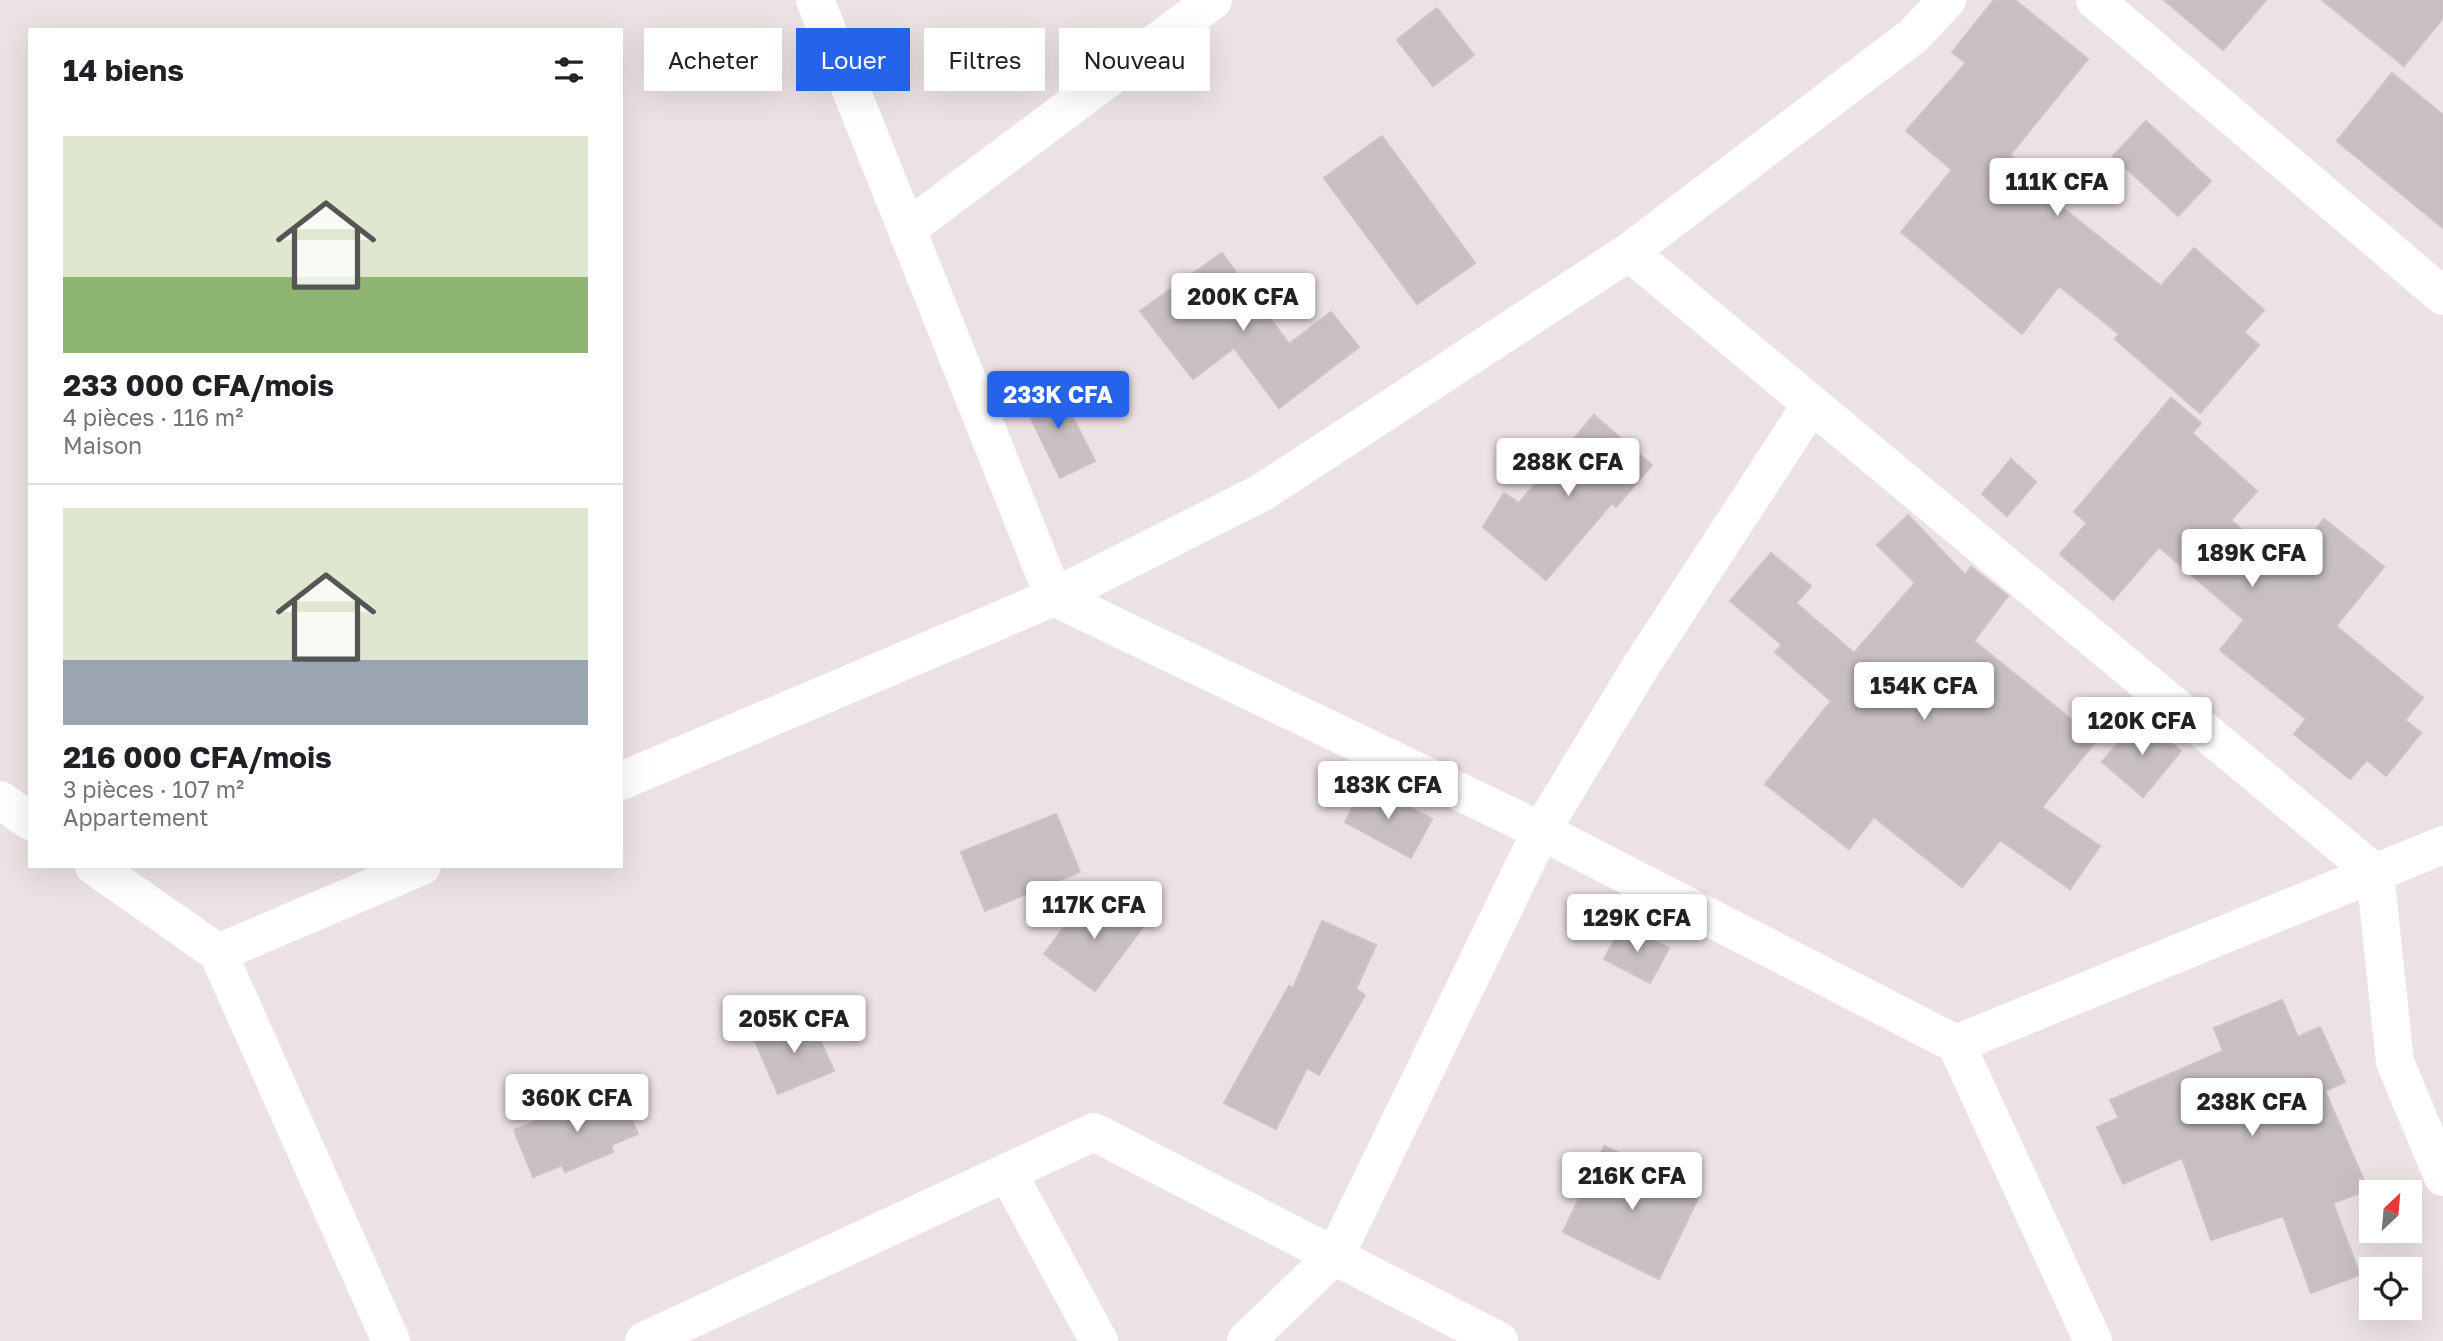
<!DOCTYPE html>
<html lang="fr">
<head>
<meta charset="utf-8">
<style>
  :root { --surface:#fff; --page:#f2f2f2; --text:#202124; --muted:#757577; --line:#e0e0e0; --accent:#2563eb }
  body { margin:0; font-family:"Golos Text",sans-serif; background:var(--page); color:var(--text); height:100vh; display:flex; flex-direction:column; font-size:26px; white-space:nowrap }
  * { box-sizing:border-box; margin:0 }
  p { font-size:23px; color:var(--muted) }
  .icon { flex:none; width:38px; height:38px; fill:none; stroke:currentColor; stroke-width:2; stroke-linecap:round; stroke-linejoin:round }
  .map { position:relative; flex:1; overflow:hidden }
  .details { position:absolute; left:28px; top:28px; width:595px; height:840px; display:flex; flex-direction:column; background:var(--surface); border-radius:0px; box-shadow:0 7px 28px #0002 }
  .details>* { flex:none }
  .hud { position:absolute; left:644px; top:28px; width:665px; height:63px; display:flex; gap:14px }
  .needle { width:46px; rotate:26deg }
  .fabs { position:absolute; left:2359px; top:1180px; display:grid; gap:14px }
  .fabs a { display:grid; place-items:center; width:63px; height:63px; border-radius:0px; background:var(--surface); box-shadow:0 7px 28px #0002; font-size:35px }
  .price { position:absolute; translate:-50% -60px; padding:0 16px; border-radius:7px; background:#fff; color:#222; font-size:23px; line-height:46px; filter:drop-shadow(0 2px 4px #0008) }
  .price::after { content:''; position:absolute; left:50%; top:42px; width:21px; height:16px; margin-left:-10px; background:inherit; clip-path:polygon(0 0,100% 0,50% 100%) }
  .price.selected { background:var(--accent); color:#fff }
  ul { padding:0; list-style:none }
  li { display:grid; align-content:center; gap:14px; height:371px; padding:0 35px }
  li+li { border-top:2px solid var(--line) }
  li span { display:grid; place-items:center; height:217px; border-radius:0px; color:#555 }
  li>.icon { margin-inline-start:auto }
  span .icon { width:126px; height:126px; fill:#fffc; stroke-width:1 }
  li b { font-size:30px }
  h2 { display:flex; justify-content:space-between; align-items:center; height:84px; padding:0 35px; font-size:30px }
  .pill { padding:0 24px; border-radius:0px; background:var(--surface); box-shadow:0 7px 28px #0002; font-size:24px; line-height:63px }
  .pill.selected { background:var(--accent); color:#fff }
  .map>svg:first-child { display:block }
  .building { fill:#c7bfc1; stroke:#d0c1c4; stroke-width:2 }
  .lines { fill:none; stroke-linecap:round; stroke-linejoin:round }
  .minor { stroke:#fff; stroke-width:38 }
</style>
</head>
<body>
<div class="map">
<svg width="2443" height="1341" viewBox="0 0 2443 1341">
  <rect width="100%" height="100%" fill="#ece2e3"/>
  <g class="building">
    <polygon points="1994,0 2015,0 2088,59 2010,155 2059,196 2054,201 2161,286 2194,248 2264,310 2244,332 2259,345 2200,413 2115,339 2119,334 2059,286 2022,334 1901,232 1952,170 1906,131 1966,63 1952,52"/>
    <polygon points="2164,0 2266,0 2223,50"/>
    <polygon points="2322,0 2443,0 2443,18 2404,66"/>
    <polygon points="1437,8 1474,55 1433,86 1397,40"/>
    <polygon points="2392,73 2443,115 2443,228 2337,141"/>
    <polygon points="2146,121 2211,181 2178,216 2113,156"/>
    <polygon points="1382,136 1475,263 1417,304 1324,178"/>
    <polygon points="1222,253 1289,344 1331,312 1359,347 1279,408 1234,348 1193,379 1140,311"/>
    <polygon points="1056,384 1095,461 1060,478 1022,400"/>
    <polygon points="2171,398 2201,423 2192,433 2257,491 2231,520 2285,568 2324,519 2384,567 2336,626 2423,698 2405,720 2421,733 2386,776 2367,760 2350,779 2294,734 2306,719 2220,650 2244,620 2159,547 2113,600 2060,554 2087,523 2074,512"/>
    <polygon points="1594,415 1652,465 1616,507 1612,503 1546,580 1483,527 1504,493 1519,503"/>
    <polygon points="2011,459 2036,482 2007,516 1982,494"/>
    <polygon points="1908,515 1965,575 1971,567 2008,596 1974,641 2097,740 2042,807 2100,846 2070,889 2000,840 1962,887 1874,817 1849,849 1765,784 1831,701 1775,652 1782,645 1730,601 1771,553 1811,586 1796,603 1854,653 1915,583 1877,545"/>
    <polygon points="2140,717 2181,751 2143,797 2102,762"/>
    <polygon points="1365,784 1432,819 1411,858 1345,822"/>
    <polygon points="1056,814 1080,872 985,911 961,852"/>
    <polygon points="1092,890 1143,927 1095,991 1044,954"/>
    <polygon points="1322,921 1376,945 1356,989 1365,995 1319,1075 1307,1068 1276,1129 1224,1103 1289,986 1293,988"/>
    <polygon points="1623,925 1669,948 1650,983 1604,959"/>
    <polygon points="2282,1000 2298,1037 2320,1027 2345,1082 2325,1091 2368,1190 2333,1203 2360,1275 2311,1293 2283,1216 2211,1240 2182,1158 2123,1184 2097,1127 2119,1118 2110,1100 2223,1051 2214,1028"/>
    <polygon points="809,1015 834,1071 778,1094 754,1039"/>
    <polygon points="618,1087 638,1134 611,1145 613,1152 565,1172 562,1165 533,1177 514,1130"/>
    <polygon points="1604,1146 1701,1192 1659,1279 1563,1232"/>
  </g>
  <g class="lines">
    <g class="minor">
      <polyline points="815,0 1054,597 1541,831 1956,1044 2093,1341"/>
      <polyline points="2095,0 2443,296"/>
      <polyline points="907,229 1213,0"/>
      <polyline points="1629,252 2375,873 2395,1062 2443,1177"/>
      <polyline points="621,781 1054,597 1261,493 1629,252 1913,36 1947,0"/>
      <polyline points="0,800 30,821"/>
      <polyline points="94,866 218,953 391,1341"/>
      <polyline points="218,953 422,866"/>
      <polyline points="1956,1044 2443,845"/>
      <polyline points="1007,1172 1099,1341"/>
      <polyline points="644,1341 1094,1132 1499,1341"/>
      <polyline points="1246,1341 1336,1254 1541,831 1641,666 1811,405"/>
    </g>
  </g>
</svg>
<div class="fabs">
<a><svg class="needle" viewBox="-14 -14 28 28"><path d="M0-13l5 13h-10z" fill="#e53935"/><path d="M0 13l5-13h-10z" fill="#757577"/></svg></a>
<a><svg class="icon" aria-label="locate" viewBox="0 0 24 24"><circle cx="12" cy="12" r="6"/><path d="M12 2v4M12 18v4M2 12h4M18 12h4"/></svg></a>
</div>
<b class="price" style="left:2057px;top:218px">111K CFA</b>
<b class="price" style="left:1243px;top:333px">200K CFA</b>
<b class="price selected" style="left:1058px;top:431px">233K CFA</b>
<b class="price" style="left:1568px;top:498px">288K CFA</b>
<b class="price" style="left:2252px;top:589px">189K CFA</b>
<b class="price" style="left:1924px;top:722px">154K CFA</b>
<b class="price" style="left:2142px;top:757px">120K CFA</b>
<b class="price" style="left:1388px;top:821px">183K CFA</b>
<b class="price" style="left:1094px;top:941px">117K CFA</b>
<b class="price" style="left:1637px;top:954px">129K CFA</b>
<b class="price" style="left:794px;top:1055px">205K CFA</b>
<b class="price" style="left:577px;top:1134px">360K CFA</b>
<b class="price" style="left:2252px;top:1138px">238K CFA</b>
<b class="price" style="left:1632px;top:1212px">216K CFA</b>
<div class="hud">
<a class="pill">Acheter</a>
<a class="pill selected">Louer</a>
<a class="pill">Filtres</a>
<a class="pill">Nouveau</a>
</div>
<section class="details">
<h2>14 biens<svg class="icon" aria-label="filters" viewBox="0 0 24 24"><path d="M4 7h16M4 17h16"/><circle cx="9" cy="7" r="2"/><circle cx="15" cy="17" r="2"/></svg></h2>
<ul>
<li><span style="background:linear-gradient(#dfe7d0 65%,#8fb573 0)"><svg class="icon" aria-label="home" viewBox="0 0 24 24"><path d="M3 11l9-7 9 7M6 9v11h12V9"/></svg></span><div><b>233 000 CFA/mois</b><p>4 pièces · 116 m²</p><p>Maison</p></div></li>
<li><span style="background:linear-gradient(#dfe7d0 70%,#9aa5b1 0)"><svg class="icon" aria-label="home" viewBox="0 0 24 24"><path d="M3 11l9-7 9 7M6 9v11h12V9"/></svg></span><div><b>216 000 CFA/mois</b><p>3 pièces · 107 m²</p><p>Appartement</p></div></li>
</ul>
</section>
</div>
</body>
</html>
